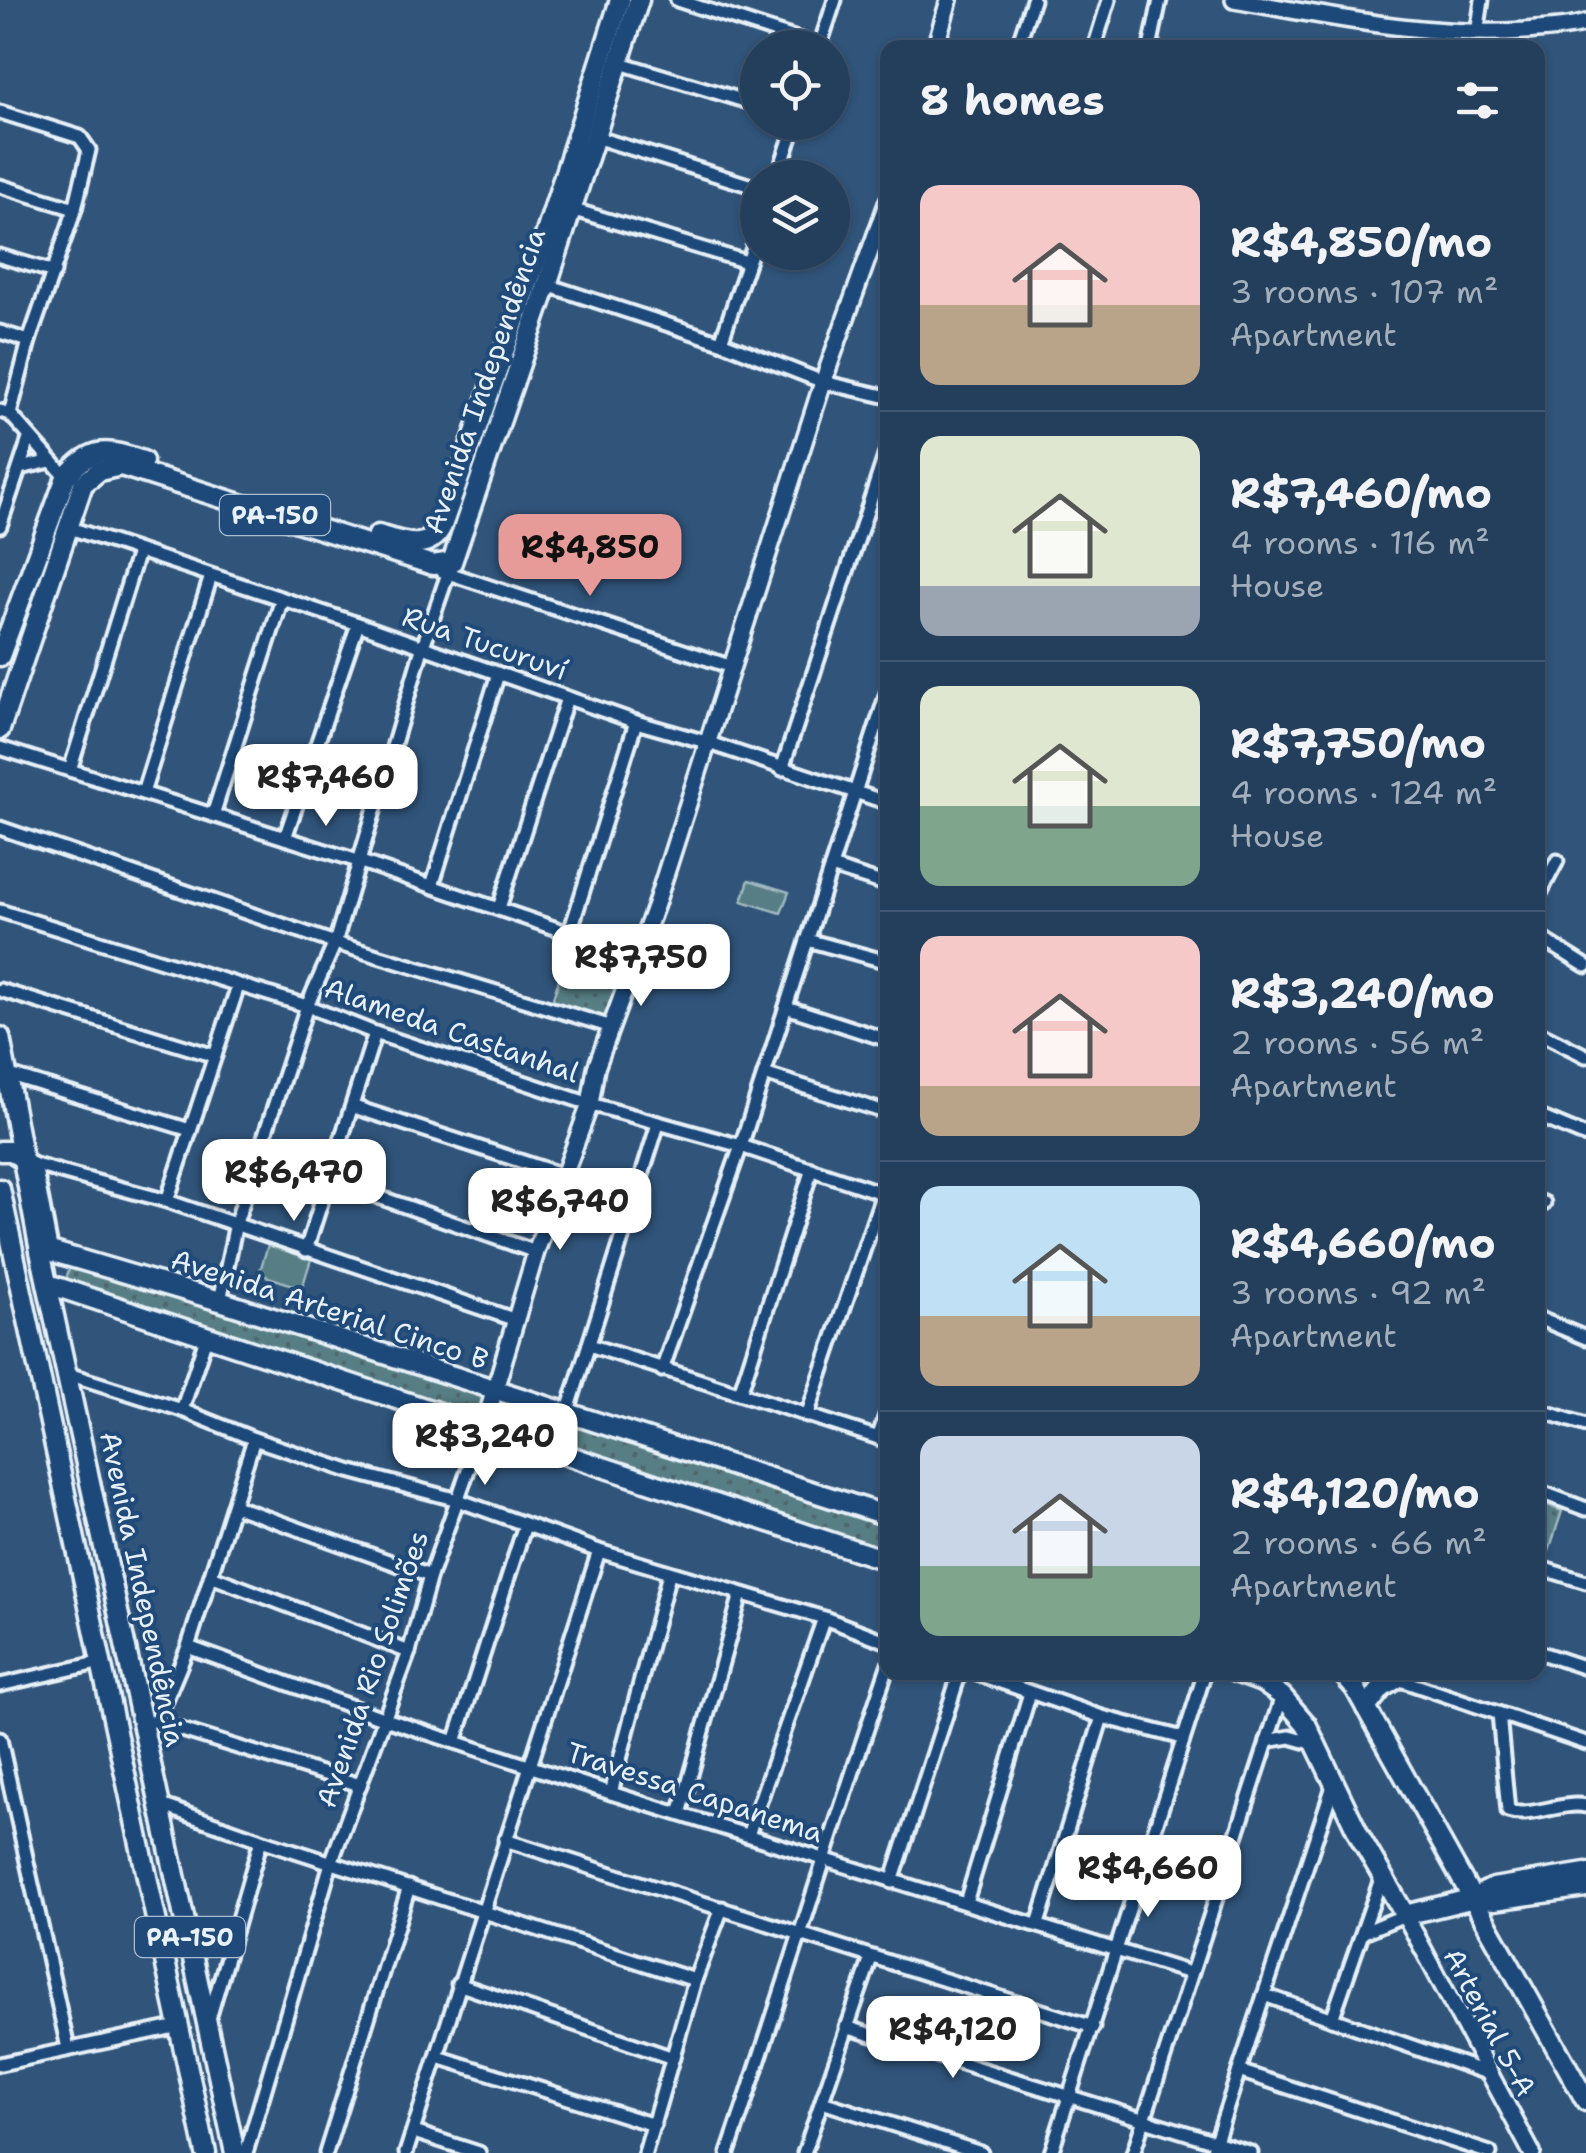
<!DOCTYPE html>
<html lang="en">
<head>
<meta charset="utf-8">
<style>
  :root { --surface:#243f5c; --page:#304a65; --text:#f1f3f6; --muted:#a3afbb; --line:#415872; --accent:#e69b98 }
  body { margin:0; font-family:"Shantell Sans",sans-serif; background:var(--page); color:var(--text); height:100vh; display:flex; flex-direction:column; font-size:38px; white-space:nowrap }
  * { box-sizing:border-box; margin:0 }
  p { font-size:32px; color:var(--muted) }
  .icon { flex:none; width:55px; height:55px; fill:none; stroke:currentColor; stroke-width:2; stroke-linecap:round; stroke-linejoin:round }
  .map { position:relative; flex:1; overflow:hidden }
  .drawer { position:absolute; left:880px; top:40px; width:665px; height:1640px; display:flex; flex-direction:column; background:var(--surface); border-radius:20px; box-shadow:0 2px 8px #0004,0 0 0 2px var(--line) }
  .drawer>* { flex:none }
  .tools { position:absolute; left:740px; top:30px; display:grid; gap:20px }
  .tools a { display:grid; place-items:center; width:110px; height:110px; border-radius:50%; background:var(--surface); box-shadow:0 2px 8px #0004,0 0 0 2px var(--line); font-size:50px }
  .price { position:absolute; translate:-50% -85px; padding:0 22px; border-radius:20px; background:#fff; color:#222; font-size:32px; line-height:65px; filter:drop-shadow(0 2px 5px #0008) }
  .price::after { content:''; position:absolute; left:50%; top:60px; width:30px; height:22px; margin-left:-15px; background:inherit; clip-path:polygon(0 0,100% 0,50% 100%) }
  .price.on { background:var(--accent); color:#111 }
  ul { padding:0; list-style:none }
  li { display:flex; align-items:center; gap:30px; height:250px; padding:0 40px }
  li+li { border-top:2px solid var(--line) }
  li span { display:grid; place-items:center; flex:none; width:280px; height:200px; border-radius:20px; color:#555 }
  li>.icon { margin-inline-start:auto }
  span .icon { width:120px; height:120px; fill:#fffc; stroke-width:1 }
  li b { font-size:42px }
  h2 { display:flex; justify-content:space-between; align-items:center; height:120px; padding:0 40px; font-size:42px }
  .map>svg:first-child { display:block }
  .park { fill:url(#park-dots); stroke:#9fb8be; stroke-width:2.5 }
  .pitch { fill:#567e84; stroke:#9fb8be; stroke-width:2.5 }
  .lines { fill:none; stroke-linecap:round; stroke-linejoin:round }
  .street-casing { stroke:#e8f1f8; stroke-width:19 }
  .secondary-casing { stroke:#e8f1f8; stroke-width:22 }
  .primary-casing { stroke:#e8f1f8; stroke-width:25 }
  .street { stroke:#1f4a7a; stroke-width:11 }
  .secondary { stroke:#1f4a7a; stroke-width:15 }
  .primary { stroke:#1f4a7a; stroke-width:18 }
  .labels { text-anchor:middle; stroke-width:8; stroke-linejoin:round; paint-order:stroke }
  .shield { fill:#1f4a7a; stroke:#acbfd2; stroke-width:2.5 }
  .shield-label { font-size:25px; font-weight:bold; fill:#e8f1f8 }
  .street-label { font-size:28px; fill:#e8f1f8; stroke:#1f4a7a }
</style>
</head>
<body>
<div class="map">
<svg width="1586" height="2153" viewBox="0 0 1586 2153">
  <defs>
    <pattern id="park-dots" width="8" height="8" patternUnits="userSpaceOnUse" patternTransform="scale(2.5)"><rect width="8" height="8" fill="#567e84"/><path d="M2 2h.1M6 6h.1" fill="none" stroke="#4f666a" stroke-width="1.8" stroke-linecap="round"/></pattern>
  </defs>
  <rect width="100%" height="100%" fill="#30547a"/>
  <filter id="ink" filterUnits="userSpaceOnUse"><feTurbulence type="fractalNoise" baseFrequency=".01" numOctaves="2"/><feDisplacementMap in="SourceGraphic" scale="20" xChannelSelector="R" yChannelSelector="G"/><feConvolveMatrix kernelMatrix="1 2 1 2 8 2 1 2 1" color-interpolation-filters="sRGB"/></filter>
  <g filter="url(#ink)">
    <g class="park">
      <polygon points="570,944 627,962 607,1023 551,1005"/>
      <polygon points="72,1258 887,1516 887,1561 68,1284 67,1276"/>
      <polygon points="1538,1501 1562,1511 1544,1566 1538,1565"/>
    </g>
    <g class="pitch">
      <polygon points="749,880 789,892 781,913 742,901"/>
      <polygon points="268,1245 311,1259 302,1288 259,1274"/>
    </g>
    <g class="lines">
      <g class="street-casing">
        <g id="street">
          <polyline points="677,0 819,46"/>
          <polyline points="1477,34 1482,0"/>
          <polyline points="819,48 835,0"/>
          <polyline points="1017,48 1033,0"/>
          <polyline points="1094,48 1109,0"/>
          <polyline points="1150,48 1160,0"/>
          <polyline points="620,63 758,105"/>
          <polyline points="0,112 80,137 89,150 75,209 29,341 10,414"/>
          <polyline points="595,137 758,188"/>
          <polyline points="777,178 796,122"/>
          <polyline points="0,186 75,209"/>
          <polyline points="571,209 747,262"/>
          <polyline points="0,256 54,272"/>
          <polyline points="547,285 721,342 823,382 888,397"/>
          <polyline points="0,332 29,341"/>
          <polyline points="721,342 758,233"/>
          <polyline points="0,411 10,414 66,477"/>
          <polyline points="20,468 51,461"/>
          <polyline points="0,526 29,439"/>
          <polyline points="67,527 358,624 636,722 706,742 888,803"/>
          <polyline points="442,571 732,667"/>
          <polyline points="0,748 361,862 636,956"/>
          <polyline points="782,769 888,447"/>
          <polyline points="70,770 138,552"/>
          <polyline points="143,793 211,576"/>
          <polyline points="213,815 282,599"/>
          <polyline points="0,828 335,943 612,1027"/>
          <polyline points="285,838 358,624"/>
          <polyline points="831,867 888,885"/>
          <polyline points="432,886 498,674"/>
          <polyline points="1538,897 1557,861"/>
          <polyline points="499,908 567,698"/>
          <polyline points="0,911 307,1006 375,1033 590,1104 741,1146 888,1195"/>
          <polyline points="570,932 636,722"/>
          <polyline points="1538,936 1586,966"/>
          <polyline points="807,940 888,962"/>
          <polyline points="0,990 215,1056"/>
          <polyline points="786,1007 888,1040"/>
          <polyline points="1538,1032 1586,1056"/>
          <polyline points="7,1074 190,1130"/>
          <polyline points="764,1074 888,1113"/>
          <polyline points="354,1107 563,1175"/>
          <polyline points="1538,1116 1586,1136"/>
          <polyline points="23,1159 35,1165 167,1201 516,1320"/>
          <polyline points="35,1165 52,1253"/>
          <polyline points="330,1180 536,1252"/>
          <polyline points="167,1201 238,986"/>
          <polyline points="1538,1201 1544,1203"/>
          <polyline points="306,1250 375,1033"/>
          <polyline points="220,1301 236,1223 307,1006 335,943 422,649 452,562"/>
          <polyline points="1538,1318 1586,1338"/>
          <polyline points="589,1345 888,1441"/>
          <polyline points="662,1370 741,1146 888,690"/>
          <polyline points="68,1374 182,1410 254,1439 349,1471 458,1500 599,1551 824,1618 888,1642"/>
          <polyline points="740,1393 812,1169"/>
          <polyline points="182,1410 206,1338"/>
          <polyline points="1538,1410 1586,1425"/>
          <polyline points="567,1414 658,1124"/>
          <polyline points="807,1416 883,1193"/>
          <polyline points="878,1438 888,1410"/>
          <polyline points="1538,1491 1586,1509"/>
          <polyline points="234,1506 430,1576"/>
          <polyline points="1538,1567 1586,1582"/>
          <polyline points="211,1576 409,1652"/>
          <polyline points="188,1647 385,1719 611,1793 1190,1973"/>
          <polyline points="1538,1652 1586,1668"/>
          <polyline points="972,1672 1102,1717 1183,1738"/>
          <polyline points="1377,1672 1586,1743"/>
          <polyline points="0,1685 102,1662"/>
          <path d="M1499,1714L1508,1811C1530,1819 1561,1801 1586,1806"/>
          <polyline points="153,1721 360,1785"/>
          <polyline points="157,1721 188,1647 254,1439"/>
          <polyline points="0,1739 68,2048"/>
          <polyline points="1267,1741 1290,1737 1315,1744"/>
          <polyline points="455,1742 525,1525"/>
          <polyline points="611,1793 669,1574"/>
          <polyline points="161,1805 261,1840 695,1980"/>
          <polyline points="680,1814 741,1594"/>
          <polyline points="748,1835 824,1618"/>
          <polyline points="505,1840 1093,2027"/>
          <polyline points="892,1882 960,1672"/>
          <polyline points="966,1902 1030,1693"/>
          <polyline points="1038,1924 1102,1717"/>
          <polyline points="1364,1932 1405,1915"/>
          <polyline points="458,1984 673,2058"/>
          <polyline points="1264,1995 1490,2074"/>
          <polyline points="209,2019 261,1840"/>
          <polyline points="1332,2019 1382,1876"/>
          <polyline points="846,2027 1251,2153"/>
          <polyline points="438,2057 654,2125"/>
          <polyline points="0,2064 179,2026"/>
          <polyline points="1239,2071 1490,2153"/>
          <polyline points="822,2102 981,2153"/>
          <polyline points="414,2132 479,2153"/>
          <polyline points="246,2153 331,1863 409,1652 430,1576 484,1426"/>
          <polyline points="326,2153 409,1887"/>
          <polyline points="406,2153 599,1551"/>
          <polyline points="645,2153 695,1980 722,1908"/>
          <path d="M728,2153C783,1991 833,1828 888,1666"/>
          <polyline points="804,2153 871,1958"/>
          <polyline points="1051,2153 1205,1672"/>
          <polyline points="1133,2153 1282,1696"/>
          <polyline points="1212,2153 1334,1783"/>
        </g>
      </g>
      <g class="secondary-casing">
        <g id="secondary">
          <path d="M1234,0C1330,16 1427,38 1525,31C1545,29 1566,29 1586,23"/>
          <polyline points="935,48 949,0"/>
          <polyline points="484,1426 536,1252 590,1104 596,1068 656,904 823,382 888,201"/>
          <polyline points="1405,1915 1532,2153"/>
        </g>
      </g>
      <g class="primary-casing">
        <g id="primary">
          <path d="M378,535C402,542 429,553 442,526L544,239L620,0"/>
          <path d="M0,656L66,477C92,445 108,449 143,461"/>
          <polyline points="0,729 83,484 99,471 121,466 433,565 452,562 547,285 639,0"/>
          <polyline points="0,1037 40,1251 235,2153"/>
          <polyline points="0,1151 11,1151 23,1159"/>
          <polyline points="0,1189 206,2153"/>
          <polyline points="40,1248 220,1301 888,1516"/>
          <polyline points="48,1284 888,1561"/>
          <polyline points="1235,1672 1262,1682 1282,1696 1306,1724 1360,1837 1405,1915 1470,1899 1493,1888 1586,1873"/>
          <polyline points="1341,1672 1355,1688 1586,2101"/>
          <polyline points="1366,1708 1382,1688 1396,1679"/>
          <polyline points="1476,1899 1495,1900 1586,1887"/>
        </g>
      </g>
      <use href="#street" class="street"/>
      <use href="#secondary" class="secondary"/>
      <use href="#primary" class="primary"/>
    </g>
  </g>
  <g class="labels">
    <g class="shield">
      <rect x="220" y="495" width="110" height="40" rx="8"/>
      <rect x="135" y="1917" width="110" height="40" rx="8"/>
    </g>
    <g class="shield-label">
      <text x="275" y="524">PA-150</text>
      <text x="190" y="1946">PA-150</text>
    </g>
    <g class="street-label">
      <text transform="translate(484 381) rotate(-71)" y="10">Avenida Independência</text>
      <text transform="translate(485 643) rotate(19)" y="10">Rua Tucuruví</text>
      <text transform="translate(452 1030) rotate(19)" y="10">Alameda Castanhal</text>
      <text transform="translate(330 1309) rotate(18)" y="10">Avenida Arterial Cinco B</text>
      <text transform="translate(143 1589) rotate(78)" y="10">Avenida Independência</text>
      <text transform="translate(372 1669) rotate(-71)" y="10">Avenida Rio Solimões</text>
      <text transform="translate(695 1792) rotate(18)" y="10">Travessa Capanema</text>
      <text transform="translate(1490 2022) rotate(62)" y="10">Arterial 5-A</text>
    </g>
  </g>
</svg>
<div class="tools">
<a><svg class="icon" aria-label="locate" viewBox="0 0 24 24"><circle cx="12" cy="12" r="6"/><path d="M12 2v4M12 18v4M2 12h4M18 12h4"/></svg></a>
<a><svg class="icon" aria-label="layers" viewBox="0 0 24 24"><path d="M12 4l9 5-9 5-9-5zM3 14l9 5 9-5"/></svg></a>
</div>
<b class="price on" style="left:590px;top:599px">R$4,850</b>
<b class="price" style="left:326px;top:829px">R$7,460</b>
<b class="price" style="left:641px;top:1009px">R$7,750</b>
<b class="price" style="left:294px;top:1224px">R$6,470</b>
<b class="price" style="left:560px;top:1253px">R$6,740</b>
<b class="price" style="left:485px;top:1488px">R$3,240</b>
<b class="price" style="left:1148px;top:1920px">R$4,660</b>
<b class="price" style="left:953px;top:2081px">R$4,120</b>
<section class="drawer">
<h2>8 homes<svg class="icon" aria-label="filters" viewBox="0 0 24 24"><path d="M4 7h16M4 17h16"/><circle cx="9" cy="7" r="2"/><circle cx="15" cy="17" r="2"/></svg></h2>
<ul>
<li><span style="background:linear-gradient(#f6c9c9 60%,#b9a48a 0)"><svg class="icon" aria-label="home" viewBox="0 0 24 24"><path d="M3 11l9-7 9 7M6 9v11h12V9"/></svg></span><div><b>R$4,850/mo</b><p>3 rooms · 107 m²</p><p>Apartment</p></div></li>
<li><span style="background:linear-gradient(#dfe7d0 75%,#9aa5b1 0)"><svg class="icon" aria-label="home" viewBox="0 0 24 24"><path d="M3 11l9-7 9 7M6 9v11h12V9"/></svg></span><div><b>R$7,460/mo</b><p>4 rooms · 116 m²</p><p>House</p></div></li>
<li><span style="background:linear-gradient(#dfe7d0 60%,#7fa58c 0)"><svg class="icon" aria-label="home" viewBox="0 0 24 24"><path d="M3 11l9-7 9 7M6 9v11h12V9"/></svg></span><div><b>R$7,750/mo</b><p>4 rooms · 124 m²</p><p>House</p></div></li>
<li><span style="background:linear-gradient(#f6c9c9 75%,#b9a48a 0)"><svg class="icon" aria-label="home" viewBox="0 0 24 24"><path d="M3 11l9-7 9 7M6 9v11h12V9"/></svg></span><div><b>R$3,240/mo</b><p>2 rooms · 56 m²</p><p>Apartment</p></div></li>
<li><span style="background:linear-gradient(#bfe0f5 65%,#b9a48a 0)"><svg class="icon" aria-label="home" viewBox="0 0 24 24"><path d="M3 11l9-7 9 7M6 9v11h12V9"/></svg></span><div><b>R$4,660/mo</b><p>3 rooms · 92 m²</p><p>Apartment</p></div></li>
<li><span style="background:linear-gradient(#c9d6e8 65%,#7fa58c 0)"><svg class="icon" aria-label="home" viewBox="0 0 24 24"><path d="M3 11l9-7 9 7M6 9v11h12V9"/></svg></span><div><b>R$4,120/mo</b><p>2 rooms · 66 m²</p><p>Apartment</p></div></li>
</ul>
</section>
</div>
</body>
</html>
